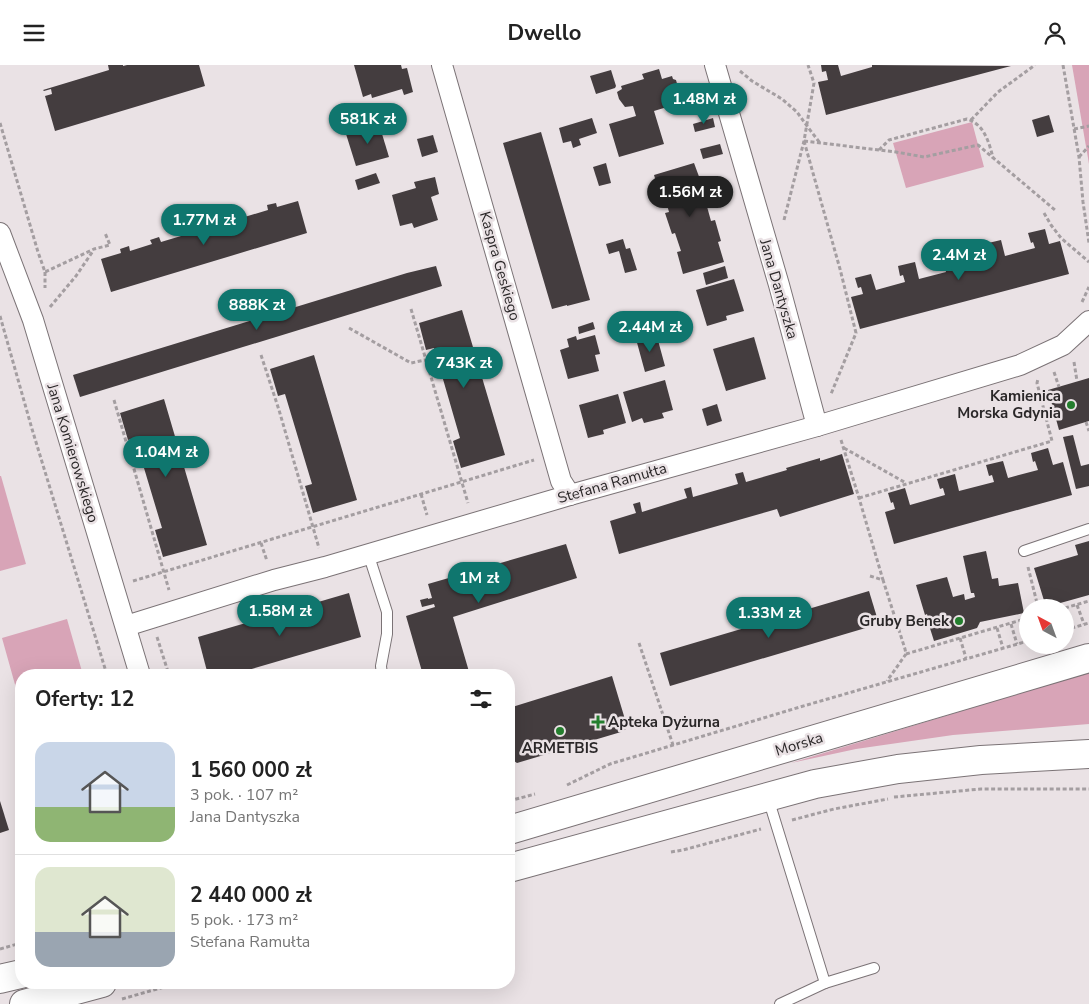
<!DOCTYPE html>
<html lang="pl">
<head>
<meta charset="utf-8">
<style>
  :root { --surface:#fff; --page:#f2f2f2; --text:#222; --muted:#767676; --line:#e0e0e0; --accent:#0f766e }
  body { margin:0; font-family:"Nunito Sans",sans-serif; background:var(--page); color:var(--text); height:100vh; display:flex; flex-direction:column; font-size:19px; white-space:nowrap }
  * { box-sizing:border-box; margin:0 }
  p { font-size:16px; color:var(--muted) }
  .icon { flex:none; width:28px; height:28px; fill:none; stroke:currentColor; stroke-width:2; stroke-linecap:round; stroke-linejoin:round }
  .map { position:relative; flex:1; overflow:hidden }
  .sheet { position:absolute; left:15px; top:604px; width:500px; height:320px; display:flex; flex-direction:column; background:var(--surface); border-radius:20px; box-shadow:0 5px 20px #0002 }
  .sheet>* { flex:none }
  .needle { width:32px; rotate:319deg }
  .buttons { position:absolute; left:1019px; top:534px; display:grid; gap:10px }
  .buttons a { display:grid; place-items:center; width:55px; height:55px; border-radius:50%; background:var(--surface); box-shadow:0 5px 20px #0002; font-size:25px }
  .price { position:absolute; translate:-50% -42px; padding:0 11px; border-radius:18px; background:var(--accent); color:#fff; font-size:16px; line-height:32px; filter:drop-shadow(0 1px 2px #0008) }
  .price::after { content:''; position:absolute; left:50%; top:30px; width:15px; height:11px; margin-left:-8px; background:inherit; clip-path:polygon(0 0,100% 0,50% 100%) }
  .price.selected { background:#222; color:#fff }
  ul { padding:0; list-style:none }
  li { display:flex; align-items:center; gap:15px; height:125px; padding:0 20px }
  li+li { border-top:1px solid var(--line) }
  li span { display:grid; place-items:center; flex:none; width:140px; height:100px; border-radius:15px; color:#555 }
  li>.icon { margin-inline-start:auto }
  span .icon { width:60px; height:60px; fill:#fffc; stroke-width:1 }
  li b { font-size:21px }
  h2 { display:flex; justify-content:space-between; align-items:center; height:60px; padding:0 20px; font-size:21px }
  header { display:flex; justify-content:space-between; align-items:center; height:65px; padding:0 20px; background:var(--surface); font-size:22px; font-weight:700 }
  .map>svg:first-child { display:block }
  .green { fill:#d8a4b7 }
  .building { fill:#443d3f }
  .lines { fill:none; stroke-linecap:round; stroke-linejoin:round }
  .service-casing { stroke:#7b7376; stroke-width:12 }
  .minor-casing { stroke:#7b7376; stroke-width:22 }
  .primary-casing { stroke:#7b7376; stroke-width:30 }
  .path { stroke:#a49ea1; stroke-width:3; stroke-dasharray:4 2.5; stroke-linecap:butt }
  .service { stroke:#fff; stroke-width:10 }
  .minor { stroke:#fff; stroke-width:20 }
  .primary { stroke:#fff; stroke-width:28 }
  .poi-dot { fill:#247e2e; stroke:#eae2e5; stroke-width:2 }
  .labels { text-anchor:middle; stroke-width:5; stroke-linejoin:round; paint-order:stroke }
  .street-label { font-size:15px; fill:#2a2728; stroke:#eae2e5 }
  .poi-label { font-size:15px; font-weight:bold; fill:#2a2728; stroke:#eae2e5; text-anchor:end }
</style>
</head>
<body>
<header><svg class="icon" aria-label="menu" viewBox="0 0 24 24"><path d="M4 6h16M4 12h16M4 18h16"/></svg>Dwello<svg class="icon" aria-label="person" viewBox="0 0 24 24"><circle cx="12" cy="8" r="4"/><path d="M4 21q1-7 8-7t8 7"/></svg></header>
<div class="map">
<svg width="1089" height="939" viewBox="0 0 1089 939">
  <rect width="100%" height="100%" fill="#eae2e5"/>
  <g class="green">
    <polygon points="1072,0 1089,0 1089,99"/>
    <polygon points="972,57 984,102 906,123 893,78"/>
    <polygon points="0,411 1,411 26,499 0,506"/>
    <polygon points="67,554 83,610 21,610 21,641 2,573"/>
    <polygon points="1089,607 1089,659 953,670 856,684 791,698"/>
  </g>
  <g class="building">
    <polygon points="108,0 123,0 123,1 127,0 199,0 205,21 55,66 45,31 52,29 51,24 44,26 43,25 109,5"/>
    <polygon points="354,0 401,0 402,4 407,3 413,27 404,30 402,24 372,33 371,29 363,32"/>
    <polygon points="821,0 838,0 841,11 872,2 872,0 1011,1 826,50 818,17 828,15 826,6 822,7"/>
    <polygon points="659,4 662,14 672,11 673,14 676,15 678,22 676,24 680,38 654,46 664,79 619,92 609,59 636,51 633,41 625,42 619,34 617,27 622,24 621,21 644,14 642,9"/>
    <polygon points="611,5 616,21 615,23 596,29 590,11"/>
    <polygon points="1049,50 1054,67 1037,72 1032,55"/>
    <polygon points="592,53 597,68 579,74 581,80 573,83 571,76 563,78 559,63"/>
    <polygon points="713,53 715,62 695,67 693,59"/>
    <polygon points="379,59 389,92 356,101 346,69"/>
    <polygon points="541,67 590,235 567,241 567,240 552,244 503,78"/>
    <polygon points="433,70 438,87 422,92 417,74"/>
    <polygon points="720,79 723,89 703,94 700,84"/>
    <polygon points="606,98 611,118 599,121 593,102"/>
    <polygon points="694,98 701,117 704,116 710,137 706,138 711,156 715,155 721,176 718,177 724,197 683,209 677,187 681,186 675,168 672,169 665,148 669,147 664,129 660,130 654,110"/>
    <polygon points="376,108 380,118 358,125 355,115"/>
    <polygon points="435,112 439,129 431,132 438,155 414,163 412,158 400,161 392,130 416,123 414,117"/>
    <polygon points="298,136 307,168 111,227 101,194 121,188 120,184 129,181 130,186 152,179 150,175 159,172 161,177 191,168 189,163 198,161 200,165 230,156 228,152 237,149 238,154 268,145 267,140 276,138 277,142"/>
    <polygon points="1045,164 1049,179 1060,176 1069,209 860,264 851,232 863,229 861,222 858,223 855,213 871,209 876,225 905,217 903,210 900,211 898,201 915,197 919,214 946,207 944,200 941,201 939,190 955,186 959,203 991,195 989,188 986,189 984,179 1001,175 1005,191 1035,183 1033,177 1031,178 1028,168"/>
    <polygon points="623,174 626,184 630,183 637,205 625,208 619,186 609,189 606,179"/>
    <polygon points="436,201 442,221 80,332 73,310 407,208"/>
    <polygon points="725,201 728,213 706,220 703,208"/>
    <polygon points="734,214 744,246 726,251 727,255 707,261 696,225"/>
    <polygon points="462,245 505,390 461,403 453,376 460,373 434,283 426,285 419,258"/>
    <polygon points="639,246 646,267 631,271 625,250"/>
    <polygon points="593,257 595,264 579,269 578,262"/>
    <polygon points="656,268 665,301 645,307 636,274"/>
    <polygon points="595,270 600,289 595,290 599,306 568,314 560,285 569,282 567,274 576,271 577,275"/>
    <polygon points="754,272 766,314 726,326 713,284"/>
    <polygon points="314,290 357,435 313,448 305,421 312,419 285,329 278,331 270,304"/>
    <polygon points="1089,313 1089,356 1059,365 1048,325"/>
    <polygon points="665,315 673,345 662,348 664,353 644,358 642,353 632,357 623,327"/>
    <polygon points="618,329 626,358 603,365 604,369 588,373 579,340"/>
    <polygon points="164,334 207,480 163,492 155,465 162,463 135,373 128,375 120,348"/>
    <polygon points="717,339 722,356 707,361 702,344"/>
    <polygon points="1073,370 1081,401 1089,399 1089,421 1076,424 1063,372"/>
    <polygon points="1048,383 1053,400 1063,397 1072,430 894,479 885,447 895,444 893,437 891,438 888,428 905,423 910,440 945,430 943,423 940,424 937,414 955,409 959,426 994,417 992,410 989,411 986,400 1003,396 1008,413 1038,405 1035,396 1033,397 1031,388"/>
    <polygon points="842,389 854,429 780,452 777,444 619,489 610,456 636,448 633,439 640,437 642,447 687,433 684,424 691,422 693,432 738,419 735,409 743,407 746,417 787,405 786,403 820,393 820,396"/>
    <polygon points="1089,476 1089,530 1046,542 1034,503 1078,490 1075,480"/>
    <polygon points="566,479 577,513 453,552 470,610 423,610 406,551 435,542 434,539 422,542 420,535 428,533 428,534 432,533 428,519"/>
    <polygon points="986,486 992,514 998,513 999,521 1018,518 1024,548 980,557 977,563 934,576 928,557 929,557 927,549 925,550 916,520 947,512 953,532 964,529 965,535 975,532 974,528 971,528 963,491"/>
    <polygon points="869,526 879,559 670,621 660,588"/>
    <polygon points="349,528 361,572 231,610 208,610 198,572"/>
    <polygon points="612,611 627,661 626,664 621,667 517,698 514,696 513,700 509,702 509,643"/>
    <polygon points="0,736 9,765 0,768"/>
  </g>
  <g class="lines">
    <g class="service-casing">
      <g id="service">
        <polyline points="1024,486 1089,464"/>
        <polyline points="368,488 387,547 387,569 381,601 382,610"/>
        <polyline points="768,733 825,918 874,903"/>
        <polyline points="780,939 825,918"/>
      </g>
    </g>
    <g class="minor-casing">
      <g id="minor">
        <polyline points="442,0 561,416 570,430"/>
        <polyline points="715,0 779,220 817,361"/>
        <polyline points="0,168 33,255 140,610"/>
        <polyline points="126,561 274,515 325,502 570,430 817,361 1020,300 1063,280 1089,256"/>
      </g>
    </g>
    <g class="primary-casing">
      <g id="primary">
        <polyline points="509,765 1089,593"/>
        <polyline points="509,803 815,719 898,704 981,695 1089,689"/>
        <polyline points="0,914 21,909"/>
        <polyline points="24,939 102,918"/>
      </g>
    </g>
    <g class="path">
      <polyline points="1063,0 1079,92 1083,137 1089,178"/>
      <polyline points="740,6 752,16 782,34 797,47 807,61 820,78"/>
      <polyline points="971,55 998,27 1035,0"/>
      <polyline points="0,58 38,187 45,207 94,184 110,180 105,168"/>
      <polyline points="1074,64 1089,61"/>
      <polyline points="804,76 840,204 856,268 831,329"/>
      <polyline points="804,76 896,87 924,92 978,80 1055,145"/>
      <path d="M879,85L889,75L967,54C984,59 989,77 993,93"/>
      <polyline points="1079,92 1089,81"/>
      <polyline points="1044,148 1051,160 1061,173 1089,197"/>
      <polyline points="784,155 804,76 814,18 808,0"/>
      <polyline points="45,207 45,223"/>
      <polyline points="1082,237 1089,222"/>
      <polyline points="50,242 76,211 93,186"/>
      <polyline points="411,244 468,438"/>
      <polyline points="0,251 32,364 107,610"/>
      <polyline points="349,263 411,298 425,295"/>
      <polyline points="261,290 279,345 319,483"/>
      <polyline points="1074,297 1077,316"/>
      <polyline points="1054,307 1059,322"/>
      <polyline points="114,335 169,525"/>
      <polyline points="1086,357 1089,366"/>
      <polyline points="841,375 859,433 883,515"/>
      <polyline points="844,383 906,418"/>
      <polyline points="421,429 427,450"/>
      <polyline points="859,433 1052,376 1037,318 1038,314"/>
      <polyline points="261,478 267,496"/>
      <polyline points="1028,502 1038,542"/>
      <polyline points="870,511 883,515 905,584 906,589 887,616"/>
      <polyline points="133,516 534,395"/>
      <polyline points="1077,540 1084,559"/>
      <polyline points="1065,543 1089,536"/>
      <polyline points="1011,559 1017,579"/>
      <polyline points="997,563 1003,583"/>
      <polyline points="1065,565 1089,558"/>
      <polyline points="157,572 169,610"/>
      <polyline points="960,573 966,593"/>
      <polyline points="639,578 673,680"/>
      <polyline points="906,589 1028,553"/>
      <polyline points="567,720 610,699 800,642 1028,576"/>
      <polyline points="894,732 981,724 1089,724"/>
      <polyline points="509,736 535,729"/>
      <polyline points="792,755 834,744 888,734"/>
      <polyline points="671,787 683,785 761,764"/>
      <polyline points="0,884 21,878"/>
      <polyline points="122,934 178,918"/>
    </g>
    <use href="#service" class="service"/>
    <use href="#minor" class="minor"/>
    <use href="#primary" class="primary"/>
  </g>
  <g class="poi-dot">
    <circle cx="1071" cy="340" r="5"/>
    <circle cx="959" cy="556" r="5"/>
    <path d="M595.5 649.5h5v5h5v5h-5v5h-5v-5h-5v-5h5z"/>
    <circle cx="560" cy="666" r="5"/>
  </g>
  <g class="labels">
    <g class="street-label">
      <text transform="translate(500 201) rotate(74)" y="5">Kaspra Geskiego</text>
      <text transform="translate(779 224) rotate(74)" y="5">Jana Dantyszka</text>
      <text transform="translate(73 388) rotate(73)" y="5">Jana Komierowskiego</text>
      <text transform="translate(612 418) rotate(-16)" y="5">Stefana Ramułta</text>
      <text transform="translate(799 679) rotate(-17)" y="5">Morska</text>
    </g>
    <g class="poi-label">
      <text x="1061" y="336">Kamienica<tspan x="1061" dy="17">Morska Gdynia</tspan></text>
      <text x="949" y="561">Gruby Benek</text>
      <text x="608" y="662" text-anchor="start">Apteka Dyżurna</text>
      <text x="560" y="688" text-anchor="middle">ARMETBIS</text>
    </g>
  </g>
</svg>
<div class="buttons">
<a><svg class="needle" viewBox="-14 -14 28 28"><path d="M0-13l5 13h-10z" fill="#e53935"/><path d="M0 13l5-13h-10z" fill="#767676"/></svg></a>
</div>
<b class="price" style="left:704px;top:60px">1.48M zł</b>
<b class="price" style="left:368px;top:80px">581K zł</b>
<b class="price selected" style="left:690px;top:153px">1.56M zł</b>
<b class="price" style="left:204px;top:181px">1.77M zł</b>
<b class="price" style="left:959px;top:216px">2.4M zł</b>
<b class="price" style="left:257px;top:266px">888K zł</b>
<b class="price" style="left:650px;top:288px">2.44M zł</b>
<b class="price" style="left:464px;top:324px">743K zł</b>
<b class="price" style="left:166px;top:413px">1.04M zł</b>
<b class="price" style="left:479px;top:539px">1M zł</b>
<b class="price" style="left:280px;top:572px">1.58M zł</b>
<b class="price" style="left:769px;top:574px">1.33M zł</b>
<section class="sheet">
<h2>Oferty: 12<svg class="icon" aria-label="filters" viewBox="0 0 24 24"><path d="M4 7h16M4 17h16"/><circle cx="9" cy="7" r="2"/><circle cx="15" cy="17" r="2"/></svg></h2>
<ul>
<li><span style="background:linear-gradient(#c9d6e8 65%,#8fb573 0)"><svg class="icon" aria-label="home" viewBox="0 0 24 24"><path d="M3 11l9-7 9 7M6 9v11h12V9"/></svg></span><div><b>1 560 000 zł</b><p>3 pok. · 107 m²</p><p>Jana Dantyszka</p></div></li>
<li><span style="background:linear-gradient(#dfe7d0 65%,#9aa5b1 0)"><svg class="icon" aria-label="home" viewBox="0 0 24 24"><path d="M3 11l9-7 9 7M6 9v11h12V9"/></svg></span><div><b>2 440 000 zł</b><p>5 pok. · 173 m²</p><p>Stefana Ramułta</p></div></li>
</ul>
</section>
</div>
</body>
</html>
